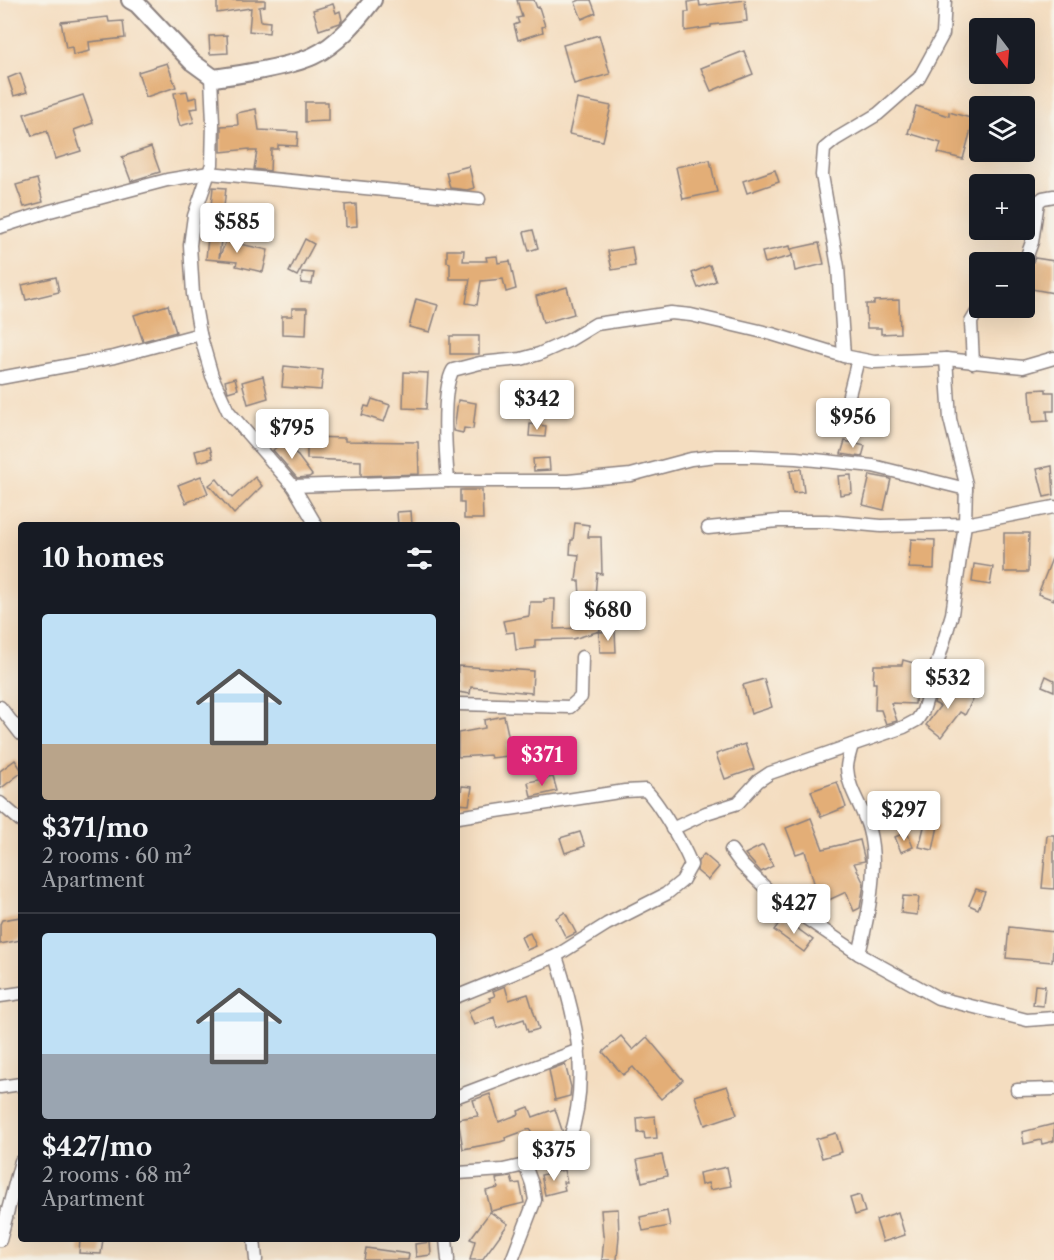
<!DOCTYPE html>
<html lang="en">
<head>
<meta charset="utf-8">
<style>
  :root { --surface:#171b24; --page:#242831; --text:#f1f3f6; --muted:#9ea1a6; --line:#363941; --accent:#db2777 }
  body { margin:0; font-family:"Libre Caslon Text",serif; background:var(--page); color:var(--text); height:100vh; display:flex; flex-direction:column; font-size:22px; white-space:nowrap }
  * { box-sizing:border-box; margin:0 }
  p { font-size:20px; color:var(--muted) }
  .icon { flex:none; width:33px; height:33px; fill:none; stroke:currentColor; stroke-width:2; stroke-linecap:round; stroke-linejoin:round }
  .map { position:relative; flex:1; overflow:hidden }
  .panel { position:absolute; left:18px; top:522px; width:442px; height:720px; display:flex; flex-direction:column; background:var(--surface); border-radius:6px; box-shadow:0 6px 24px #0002 }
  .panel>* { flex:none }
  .needle { width:39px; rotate:164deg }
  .fabs { position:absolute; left:969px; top:18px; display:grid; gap:12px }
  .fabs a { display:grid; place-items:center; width:66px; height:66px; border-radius:6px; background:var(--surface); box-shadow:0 6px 24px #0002; font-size:30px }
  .price { position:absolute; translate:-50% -51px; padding:0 14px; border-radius:6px; background:#fff; color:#222; font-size:20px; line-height:39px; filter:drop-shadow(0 2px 3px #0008) }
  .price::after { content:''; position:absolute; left:50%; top:36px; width:18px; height:14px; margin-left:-9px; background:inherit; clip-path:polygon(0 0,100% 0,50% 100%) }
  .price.current { background:var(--accent); color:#fff }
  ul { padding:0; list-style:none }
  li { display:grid; align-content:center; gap:12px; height:318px; padding:0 24px }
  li+li { border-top:2px solid var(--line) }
  li span { display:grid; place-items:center; height:186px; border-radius:6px; color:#555 }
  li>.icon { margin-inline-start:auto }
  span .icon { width:108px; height:108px; fill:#fffc; stroke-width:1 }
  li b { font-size:26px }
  h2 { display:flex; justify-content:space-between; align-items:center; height:72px; padding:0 24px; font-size:26px }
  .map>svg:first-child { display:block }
  .building { fill:#e3ae77 }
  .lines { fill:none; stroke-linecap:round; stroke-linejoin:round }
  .street-casing { stroke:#8b807e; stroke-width:15 }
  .secondary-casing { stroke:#8b807e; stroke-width:20 }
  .street { stroke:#fff; stroke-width:12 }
  .secondary { stroke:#fff; stroke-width:16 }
</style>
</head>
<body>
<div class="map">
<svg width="1054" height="1260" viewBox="0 0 1054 1260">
  <rect width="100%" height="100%" fill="#f7f3e8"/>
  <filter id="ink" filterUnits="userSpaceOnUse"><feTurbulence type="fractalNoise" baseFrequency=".0167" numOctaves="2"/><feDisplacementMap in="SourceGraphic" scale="12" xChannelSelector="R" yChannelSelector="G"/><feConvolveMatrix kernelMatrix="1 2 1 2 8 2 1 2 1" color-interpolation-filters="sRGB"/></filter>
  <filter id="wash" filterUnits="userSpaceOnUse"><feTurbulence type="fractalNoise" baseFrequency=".008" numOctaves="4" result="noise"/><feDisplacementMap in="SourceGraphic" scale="24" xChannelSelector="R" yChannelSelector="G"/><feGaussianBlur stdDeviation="1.35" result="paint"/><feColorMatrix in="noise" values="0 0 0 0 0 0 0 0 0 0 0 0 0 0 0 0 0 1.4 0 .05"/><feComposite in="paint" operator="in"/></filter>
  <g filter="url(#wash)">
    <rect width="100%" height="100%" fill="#f4ddc0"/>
    <g id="blocks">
      <g class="building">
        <polygon points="217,0 265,0 265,6 259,7 261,21 270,22 269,33 249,31 251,8 217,13"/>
        <polygon points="517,0 534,0 537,8 539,7 545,26 542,27 543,32 518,40 514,25 519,23 517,18 522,17"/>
        <polygon points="580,0 591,0 596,13 582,19 575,2"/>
        <polygon points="699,0 700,6 745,0 747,21 711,25 711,27 685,31 685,12 689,12 688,2"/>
        <polygon points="333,4 336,13 340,11 342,20 340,23 319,30 313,10"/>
        <polygon points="108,17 109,22 123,21 125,38 89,42 90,51 73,55 72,47 66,48 61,22"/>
        <polygon points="227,35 228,53 210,54 209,36"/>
        <polygon points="599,35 610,74 574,84 563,45"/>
        <polygon points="744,51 753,74 711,91 701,68"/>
        <polygon points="167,63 176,87 146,97 138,72"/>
        <polygon points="20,73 27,92 14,96 8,78"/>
        <polygon points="187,91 189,99 197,97 198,108 190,109 194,122 180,126 177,116 178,115 174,93"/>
        <polygon points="83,95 93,123 74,130 81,151 55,159 47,131 32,136 24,114"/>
        <polygon points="577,99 611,106 603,141 569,134"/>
        <polygon points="305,102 328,102 328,121 305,122"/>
        <polygon points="916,106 949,116 949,112 974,119 963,159 938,153 941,143 908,133"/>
        <polygon points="256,109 259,130 298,132 297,146 278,145 278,149 271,149 270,171 254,169 257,151 249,151 249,149 221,152 221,126 238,125 237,113"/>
        <polygon points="151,147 160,172 131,181 122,157"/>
        <polygon points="710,160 717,192 683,199 676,167"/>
        <polygon points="469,166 474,188 467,190 450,188 446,172"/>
        <polygon points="775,170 779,182 747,193 743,181"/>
        <polygon points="37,179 43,202 24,207 16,185"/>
        <polygon points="213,187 226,188 222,226 209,225"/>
        <polygon points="356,204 357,226 346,227 345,205"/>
        <polygon points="533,230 538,248 529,251 524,232"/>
        <polygon points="208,237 221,240 219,258 226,241 268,250 263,272 236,266 237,262 206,259"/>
        <polygon points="305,239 314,244 297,276 289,272"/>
        <polygon points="819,243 824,264 795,271 791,249"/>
        <polygon points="790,246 792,256 765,263 762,252"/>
        <polygon points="632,247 635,266 612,270 608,251"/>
        <polygon points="447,250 464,250 463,261 487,261 486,257 497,256 498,263 510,261 516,289 506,292 503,279 481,281 477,305 466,303 470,279 450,279 450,263 447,262"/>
        <polygon points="1035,258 1054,261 1054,293 1026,288 1028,271"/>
        <polygon points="710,265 716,281 698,288 692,273"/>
        <polygon points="302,272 314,273 312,284 301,283"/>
        <polygon points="56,277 59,292 26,300 22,285"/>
        <polygon points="567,287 574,314 543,323 536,296"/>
        <polygon points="416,299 438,305 430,332 409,327"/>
        <polygon points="899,300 900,333 881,334 881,328 867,328 866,304 874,304 874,301"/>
        <polygon points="168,305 176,332 143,341 134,315"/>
        <polygon points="292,308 307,308 306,335 282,334 282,316 292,316"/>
        <rect x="450" y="336" width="29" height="18"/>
        <polygon points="284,366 323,370 321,390 282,387"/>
        <polygon points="404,372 428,373 426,409 403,408"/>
        <polygon points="263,376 268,398 248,404 242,382"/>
        <polygon points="235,378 238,389 228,392 225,381"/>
        <polygon points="1046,389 1046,392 1054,392 1054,411 1047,411 1048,421 1032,422 1030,390"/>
        <polygon points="372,399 390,405 384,422 362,415 365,406 369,407"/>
        <polygon points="458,400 476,403 473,429 464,428 463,433 454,431"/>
        <polygon points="530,424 546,426 545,437 529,436"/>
        <polygon points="307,437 345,438 345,441 418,442 419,474 361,476 361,461 307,459"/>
        <polygon points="286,440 312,475 309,477 297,478 273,450"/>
        <polygon points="845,441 865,446 862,457 841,454"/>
        <polygon points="210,447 213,458 198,462 195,451"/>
        <polygon points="549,458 550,470 534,471 533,459"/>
        <polygon points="1052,466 1054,495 1044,497 1037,469"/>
        <polygon points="801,469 804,492 793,493 790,471"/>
        <polygon points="851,475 852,493 840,495 838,476"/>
        <polygon points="870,475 891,479 884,510 863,505"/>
        <polygon points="201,476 208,493 186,503 178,485"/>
        <polygon points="255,477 262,486 234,514 209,485 217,479 232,498"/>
        <polygon points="460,490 482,490 483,519 464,519 464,503 460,503"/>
        <polygon points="411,511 412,525 398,525 397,512"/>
        <polygon points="575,523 589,525 588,537 601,537 602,574 597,573 595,596 597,596 600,631 573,639 535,640 535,648 516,650 514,632 506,633 503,621 529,616 530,602 544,602 544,599 555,599 554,629 582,628 579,581 576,581 579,555 570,554 571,540 573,540"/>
        <polygon points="1004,533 1029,533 1028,572 1004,572"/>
        <polygon points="911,539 935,540 934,569 909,568"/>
        <polygon points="1053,556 1054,556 1054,600 1038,594"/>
        <polygon points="974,564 993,567 990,585 972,582"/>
        <polygon points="615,631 616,652 600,652 599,632"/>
        <polygon points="903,660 928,667 920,694 916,691 915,704 891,703 897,721 886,724 881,710 875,710 876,683 873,683 874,665 902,665"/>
        <polygon points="458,666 533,671 532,693 471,687 470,694 458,692"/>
        <polygon points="1046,676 1054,680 1054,691 1042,686"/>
        <polygon points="764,679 772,707 751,714 743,685"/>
        <polygon points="939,686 957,697 960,691 973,699 965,715 960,712 941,737 926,725 940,706 934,703"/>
        <polygon points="504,716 510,743 507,744 508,756 491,758 490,755 458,757 458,733 485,728 484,720"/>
        <polygon points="745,744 754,769 725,779 716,754"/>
        <polygon points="15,760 21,769 21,773 0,789 0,771"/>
        <polygon points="553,777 557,791 531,797 528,782"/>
        <polygon points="837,782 846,807 821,817 811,791"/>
        <polygon points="462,786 472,787 469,805 459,804"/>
        <polygon points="811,818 823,849 860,840 865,861 854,863 864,884 860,908 854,911 846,892 820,904 805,851 796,854 786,828"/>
        <polygon points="925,823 938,826 933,850 919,847"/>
        <polygon points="580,832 585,846 565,853 560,838"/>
        <polygon points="907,832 913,847 901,852 895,837"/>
        <polygon points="1047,835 1054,835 1054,889 1042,888"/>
        <polygon points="763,845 773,866 761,872 745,854"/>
        <polygon points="704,854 719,867 708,880 697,871 698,861"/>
        <polygon points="976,889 985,892 978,909 969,905"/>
        <polygon points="903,896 919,897 917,915 901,913"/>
        <polygon points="565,912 576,933 566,938 556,918"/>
        <polygon points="21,917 21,940 0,944 0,924 2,920"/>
        <polygon points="783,918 813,940 804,952 774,930"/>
        <polygon points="1009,927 1054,932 1052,962 1006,958"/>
        <polygon points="530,933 536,946 527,950 521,937"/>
        <polygon points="1035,985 1045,986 1043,1006 1033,1005"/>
        <polygon points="505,986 509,1000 528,994 539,1029 528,1032 524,1019 497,1028 494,1017 474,1025 468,1011 491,1001 489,998 495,996 493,991"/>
        <polygon points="621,1036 633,1050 647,1037 683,1080 661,1099 633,1067 623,1075 603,1052"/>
        <polygon points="565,1064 571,1087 570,1096 555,1100 549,1070"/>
        <polygon points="727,1086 737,1114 705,1125 695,1096"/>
        <polygon points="490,1094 499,1122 519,1114 518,1111 529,1107 533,1117 555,1109 563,1133 546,1144 544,1143 540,1144 539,1142 537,1143 534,1137 533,1138 530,1129 505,1138 506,1140 500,1142 463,1149 458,1119 478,1116 473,1100"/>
        <polygon points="655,1116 657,1138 645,1139 644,1132 638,1133 637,1118"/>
        <polygon points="1054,1124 1054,1141 1042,1144 1041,1140 1024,1144 1022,1132"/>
        <polygon points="836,1133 842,1152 822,1158 816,1139"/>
        <polygon points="662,1155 667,1176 642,1182 637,1160"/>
        <polygon points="727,1167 731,1186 710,1190 708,1183 701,1185 699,1173"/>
        <polygon points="564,1170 567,1182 563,1182 565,1190 545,1195 541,1175"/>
        <polygon points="511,1177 513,1184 520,1183 524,1203 491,1211 486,1191 498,1188 496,1179"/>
        <polygon points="860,1195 865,1212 855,1215 850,1198"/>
        <polygon points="618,1209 619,1236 617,1260 602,1260 604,1236 603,1236 601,1210"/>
        <polygon points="667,1211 670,1226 643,1231 640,1217"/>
        <polygon points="490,1212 508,1224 482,1260 470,1260 475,1241 470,1239"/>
        <polygon points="898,1212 905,1235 883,1242 876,1220"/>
        <polygon points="80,1239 103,1239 101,1254 79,1253"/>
        <polygon points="430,1242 431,1255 416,1257 415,1244"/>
        <polygon points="366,1248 409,1254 408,1260 364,1260"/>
      </g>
    </g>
  </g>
  <g filter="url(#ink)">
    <use href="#blocks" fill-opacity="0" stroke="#8b807e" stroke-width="1.5"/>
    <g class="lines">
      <g class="street-casing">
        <g id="street">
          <polyline points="211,77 213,123 212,164 194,216 190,245 193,294 200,334 212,376 228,411 293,486 316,525"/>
          <polyline points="0,227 50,211 167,180 209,173 479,199"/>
          <polyline points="1024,264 1032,242 1038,202 1043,198 1054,196"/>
          <polyline points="844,356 838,267 822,175 824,149 836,139 878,114 919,78 943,34 945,0"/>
          <polyline points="973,363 971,322 980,307"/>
          <polyline points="0,378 114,357 200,334"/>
          <polyline points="847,430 849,395 858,359"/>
          <path d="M448,481C446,457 441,390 453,370L480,363L521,359L539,354L568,341L596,324L671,313L691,315L772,334L844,356L874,362L946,359L1023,367L1054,358"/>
          <polyline points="293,486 448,481 568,481 631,475 691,459 716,456 752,456 796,458 873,466 966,489"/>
          <polyline points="708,528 778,521 826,521 881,526 965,524 1054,507"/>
          <polyline points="458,704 570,707 581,697 582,657"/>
          <polyline points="0,707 21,734"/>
          <path d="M852,745C850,753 847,761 847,768C848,790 864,809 869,830C879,868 868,917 859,954"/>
          <polyline points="0,803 21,821"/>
          <path d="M458,817L625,791L645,790C656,798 687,851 691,865L682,881L666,894L607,924L556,956L458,996"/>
          <polyline points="672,829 706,813 738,803 758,781 770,773 904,727 917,720 923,711 952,614 965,524 966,484 950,419 946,359"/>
          <polyline points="731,850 742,865 776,898 859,954 938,998 1027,1020 1054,1018"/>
          <polyline points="0,996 21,993"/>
          <polyline points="0,1087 21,1084"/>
          <polyline points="1017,1090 1054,1089"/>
          <polyline points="458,1096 579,1050"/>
          <path d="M458,1173L503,1170L525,1165L569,1141C591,1077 576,1018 556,956"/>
          <polyline points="254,1239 256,1260"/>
          <polyline points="446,1239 448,1260"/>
          <polyline points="0,1240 21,1161"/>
          <polyline points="512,1260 535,1200 532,1184 525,1165"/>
        </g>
      </g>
      <g class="secondary-casing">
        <path id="secondary" d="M130,0L137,4L192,62L214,78C238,75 292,66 313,56C337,45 357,21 373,0"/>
      </g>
      <use href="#street" class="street"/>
      <use href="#secondary" class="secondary"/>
    </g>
  </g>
</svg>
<div class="fabs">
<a><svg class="needle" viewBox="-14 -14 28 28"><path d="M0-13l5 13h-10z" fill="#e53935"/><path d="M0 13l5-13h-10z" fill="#9ea1a6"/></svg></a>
<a><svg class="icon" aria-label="layers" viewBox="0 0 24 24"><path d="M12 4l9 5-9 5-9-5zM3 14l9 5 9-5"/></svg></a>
<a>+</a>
<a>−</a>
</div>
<b class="price" style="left:237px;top:254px">$585</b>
<b class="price" style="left:537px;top:431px">$342</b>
<b class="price" style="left:853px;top:449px">$956</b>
<b class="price" style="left:292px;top:460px">$795</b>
<b class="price" style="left:608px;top:642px">$680</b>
<b class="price" style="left:948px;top:710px">$532</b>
<b class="price current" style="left:542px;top:787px">$371</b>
<b class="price" style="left:904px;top:842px">$297</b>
<b class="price" style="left:794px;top:935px">$427</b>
<b class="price" style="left:554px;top:1182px">$375</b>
<section class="panel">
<h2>10 homes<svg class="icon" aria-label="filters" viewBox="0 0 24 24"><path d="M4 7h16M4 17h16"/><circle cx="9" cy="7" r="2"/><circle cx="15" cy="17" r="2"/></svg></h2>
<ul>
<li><span style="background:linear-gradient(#bfe0f5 70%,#b9a48a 0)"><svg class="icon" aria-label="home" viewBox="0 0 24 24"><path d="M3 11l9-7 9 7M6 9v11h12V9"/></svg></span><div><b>$371/mo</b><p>2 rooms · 60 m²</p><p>Apartment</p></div></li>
<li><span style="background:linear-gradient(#bfe0f5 65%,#9aa5b1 0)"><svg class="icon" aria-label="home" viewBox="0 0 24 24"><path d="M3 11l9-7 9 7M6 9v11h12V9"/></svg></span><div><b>$427/mo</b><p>2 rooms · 68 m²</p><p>Apartment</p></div></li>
</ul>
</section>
</div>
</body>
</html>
